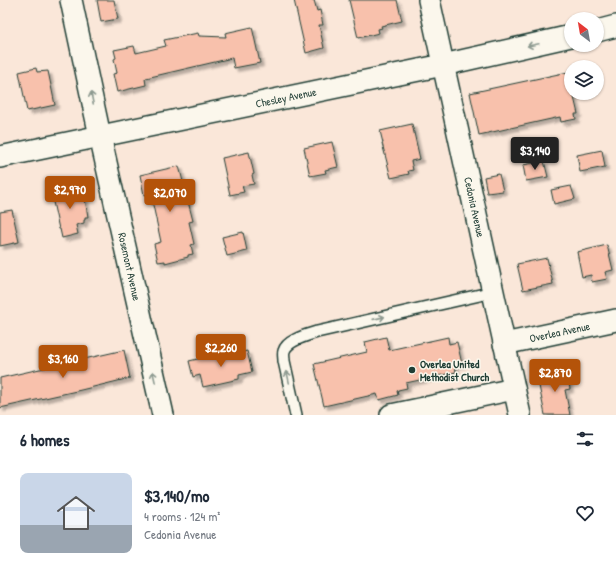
<!DOCTYPE html>
<html lang="en">
<head>
<meta charset="utf-8">
<style>
  :root { --surface:#fff; --page:#f6f6f7; --text:#1f2937; --muted:#747a83; --accent:#b45309 }
  body { margin:0; font-family:"Patrick Hand",sans-serif; background:var(--page); color:var(--text); height:100vh; display:flex; flex-direction:column; font-size:15px; white-space:nowrap }
  * { box-sizing:border-box; margin:0 }
  p { font-size:13px; color:var(--muted) }
  .icon { flex:none; width:22px; height:22px; fill:none; stroke:currentColor; stroke-width:2; stroke-linecap:round; stroke-linejoin:round }
  .map { position:relative; height:415px; overflow:hidden }
  .sheet { display:flex; flex-direction:column; background:var(--surface); flex:1 }
  .sheet>* { flex:none }
  .needle { width:26px; rotate:329deg }
  .fabs { position:absolute; left:564px; top:12px; display:grid; gap:8px }
  .fabs a { display:grid; place-items:center; width:40px; height:40px; border-radius:50%; background:var(--surface); box-shadow:0 1px 3px #0004; font-size:20px }
  .price { position:absolute; translate:-50% -34px; padding:0 9px; border-radius:4px; background:var(--accent); color:#fff; font-size:13px; line-height:26px; filter:drop-shadow(0 1px 2px #0008) }
  .price::after { content:''; position:absolute; left:50%; top:24px; width:12px; height:9px; margin-left:-6px; background:inherit; clip-path:polygon(0 0,100% 0,50% 100%) }
  .price.active { background:#222; color:#fff }
  ul { padding:0; list-style:none }
  li { display:flex; align-items:center; gap:12px; height:100px; padding:0 20px }
  li span { display:grid; place-items:center; flex:none; width:112px; height:80px; border-radius:8px; color:#555 }
  li>.icon { margin-inline-start:auto }
  span .icon { width:48px; height:48px; fill:#fffc; stroke-width:1 }
  li b { font-size:17px }
  h2 { display:flex; justify-content:space-between; align-items:center; height:48px; padding:0 20px; font-size:17px }
  .map>svg:first-child { display:block }
  .building { fill:#f8c1ac; stroke:#1f3d34; filter:url(#shadow) }
  .lines { fill:none; stroke-linecap:round; stroke-linejoin:round }
  .lane-casing { stroke:#1f3d34; stroke-width:14 }
  .street-casing { stroke:#1f3d34; stroke-width:24 }
  .lane { stroke:#fbf7ec; stroke-width:11 }
  .street { stroke:#fbf7ec; stroke-width:21 }
  .oneway { stroke:#8d9a90 }
  .poi-dot { fill:#1f3d34; stroke:#fbf7ec; stroke-width:1.5 }
  .labels { text-anchor:middle; stroke-width:3; stroke-linejoin:round; paint-order:stroke }
  .street-label { font-size:11px; fill:#1f3d34; stroke:#fbf7ec }
  .poi-label { font-size:11px; font-weight:bold; fill:#1f3d34; stroke:#fbf7ec; text-anchor:start }
</style>
</head>
<body>
<div class="map">
<svg width="616" height="415" viewBox="0 0 616 415">
  <defs>
    <filter id="shadow"><feDropShadow dx="3.5" dy="3.5" stdDeviation="1" flood-color="#0004"/></filter>
  </defs>
  <rect width="100%" height="100%" fill="#fae7d9"/>
  <filter id="ink" filterUnits="userSpaceOnUse"><feTurbulence type="fractalNoise" baseFrequency=".025" numOctaves="2"/><feDisplacementMap in="SourceGraphic" scale="8" xChannelSelector="R" yChannelSelector="G"/><feConvolveMatrix kernelMatrix="1 2 1 2 8 2 1 2 1" color-interpolation-filters="sRGB"/></filter>
  <g filter="url(#ink)">
    <g class="building">
      <polygon points="97,0 114,0 118,19 101,22"/>
      <polygon points="294,0 314,0 317,11 320,10 323,25 319,25 324,48 306,53"/>
      <polygon points="349,0 397,0 402,21 381,26 382,28 378,29 379,33 358,38"/>
      <polygon points="252,27 260,63 234,68 232,58 146,78 146,79 145,79 146,85 117,92 113,74 117,73 114,59 116,58 114,50 134,46 136,53 166,46 164,40 198,33 199,36 226,37 225,33"/>
      <polygon points="36,68 37,72 48,71 55,105 27,111 19,72"/>
      <polygon points="568,72 571,82 571,93 573,93 578,114 575,114 576,119 561,122 560,117 479,135 470,93"/>
      <polygon points="412,124 420,159 411,161 413,170 408,171 409,174 391,178 382,143 383,143 380,131"/>
      <polygon points="332,142 338,167 325,170 326,173 310,176 304,148"/>
      <polygon points="602,150 605,167 580,172 577,155"/>
      <polygon points="249,152 254,174 252,175 254,184 242,186 244,192 230,195 222,158"/>
      <polygon points="544,161 548,177 526,181 523,165"/>
      <polygon points="179,166 193,221 189,222 194,244 191,245 193,254 188,255 188,257 165,263 165,261 158,262 154,244 161,242 153,205 150,203 148,194 144,195 140,175"/>
      <polygon points="499,174 503,191 487,193 484,177"/>
      <polygon points="571,186 575,199 554,204 551,190"/>
      <polygon points="83,187 88,217 85,217 85,220 84,220 84,223 76,225 78,234 62,238 60,229 59,229 51,193"/>
      <polygon points="12,210 19,242 0,246 0,212"/>
      <polygon points="243,232 247,251 227,256 222,237"/>
      <polygon points="607,245 613,270 605,272 607,279 592,282 591,275 582,277 577,252"/>
      <polygon points="547,258 553,284 523,290 517,264"/>
      <polygon points="386,337 389,350 448,337 449,344 457,342 462,364 455,365 456,372 406,383 407,388 398,390 398,391 397,391 398,395 379,400 377,394 324,406 314,364 367,352 365,342"/>
      <polygon points="124,350 130,378 81,390 0,408 0,378"/>
      <polygon points="247,351 252,372 239,375 239,379 203,387 200,375 193,377 189,361 224,353 224,356"/>
      <polygon points="567,371 570,389 565,390 570,415 545,415 537,376"/>
    </g>
    <g class="lines">
      <g class="lane-casing">
        <path id="lane" d="M296,415L284,361C284,357 283,354 284,351C287,340 308,335 317,332L493,292"/>
      </g>
      <g class="street-casing">
        <g id="street">
          <path id="s1" d="M71,0L100,136L163,415"/>
          <path id="s2" d="M429,0L520,415"/>
          <polyline points="597,31 616,26"/>
          <path id="s3" d="M0,157L443,65L571,36"/>
          <path id="s4" d="M504,344L616,320"/>
          <polyline points="391,415 514,389"/>
        </g>
      </g>
      <use href="#lane" class="lane"/>
      <use href="#street" class="street"/>
    </g>
    <defs><path id="oneway-shaft" d="M-6 0H5M1.5-3L5.5 0L1.5 3" fill="none" stroke-width="1.6" stroke-linecap="round" stroke-linejoin="round"/></defs>
    <g class="oneway">
      <use href="#oneway-shaft" transform="translate(533 45) rotate(168)"/>
      <use href="#oneway-shaft" transform="translate(92 98) rotate(-102)"/>
      <use href="#oneway-shaft" transform="translate(379 318) rotate(-13)"/>
      <use href="#oneway-shaft" transform="translate(154 377) rotate(-103)"/>
      <use href="#oneway-shaft" transform="translate(288 377) rotate(-102)"/>
    </g>
  </g>
  <circle class="poi-dot" cx="412" cy="370" r="4"/>
  <g class="labels">
    <g class="street-label">
      <text dy="4" stroke="none"><textPath href="#s3" startOffset="292">Chesley Avenue</textPath></text>
      <text dy="4" stroke="none"><textPath href="#s2" startOffset="212">Cedonia Avenue</textPath></text>
      <text dy="4" stroke="none"><textPath href="#s1" startOffset="273">Rosemont Avenue</textPath></text>
      <text dy="4" stroke="none"><textPath href="#s4" startOffset="57">Overlea Avenue</textPath></text>
    </g>
    <g class="poi-label">
      <text x="420" y="368">Overlea United<tspan x="420" dy="13">Methodist Church</tspan></text>
    </g>
  </g>
</svg>
<div class="fabs">
<a><svg class="needle" viewBox="-14 -14 28 28"><path d="M0-13l5 13h-10z" fill="#e53935"/><path d="M0 13l5-13h-10z" fill="#747a83"/></svg></a>
<a><svg class="icon" aria-label="layers" viewBox="0 0 24 24"><path d="M12 4l9 5-9 5-9-5zM3 14l9 5 9-5"/></svg></a>
</div>
<b class="price active" style="left:535px;top:171px">$3,140</b>
<b class="price" style="left:70px;top:210px">$2,970</b>
<b class="price" style="left:170px;top:213px">$2,070</b>
<b class="price" style="left:221px;top:368px">$2,260</b>
<b class="price" style="left:63px;top:379px">$3,160</b>
<b class="price" style="left:555px;top:393px">$2,870</b>
</div>
<section class="sheet">
<h2>6 homes<svg class="icon" aria-label="filters" viewBox="0 0 24 24"><path d="M4 7h16M4 17h16"/><circle cx="9" cy="7" r="2"/><circle cx="15" cy="17" r="2"/></svg></h2>
<ul>
<li><span style="background:linear-gradient(#c9d6e8 65%,#9aa5b1 0)"><svg class="icon" aria-label="home" viewBox="0 0 24 24"><path d="M3 11l9-7 9 7M6 9v11h12V9"/></svg></span><div><b>$3,140/mo</b><p>4 rooms · 124 m²</p><p>Cedonia Avenue</p></div><svg class="icon" aria-label="heart" viewBox="0 0 24 24"><path d="M12 20l-8-8c-3-5 5-10 8-4 3-6 11-1 8 4z"/></svg></li>
</ul>
</section>
</body>
</html>
